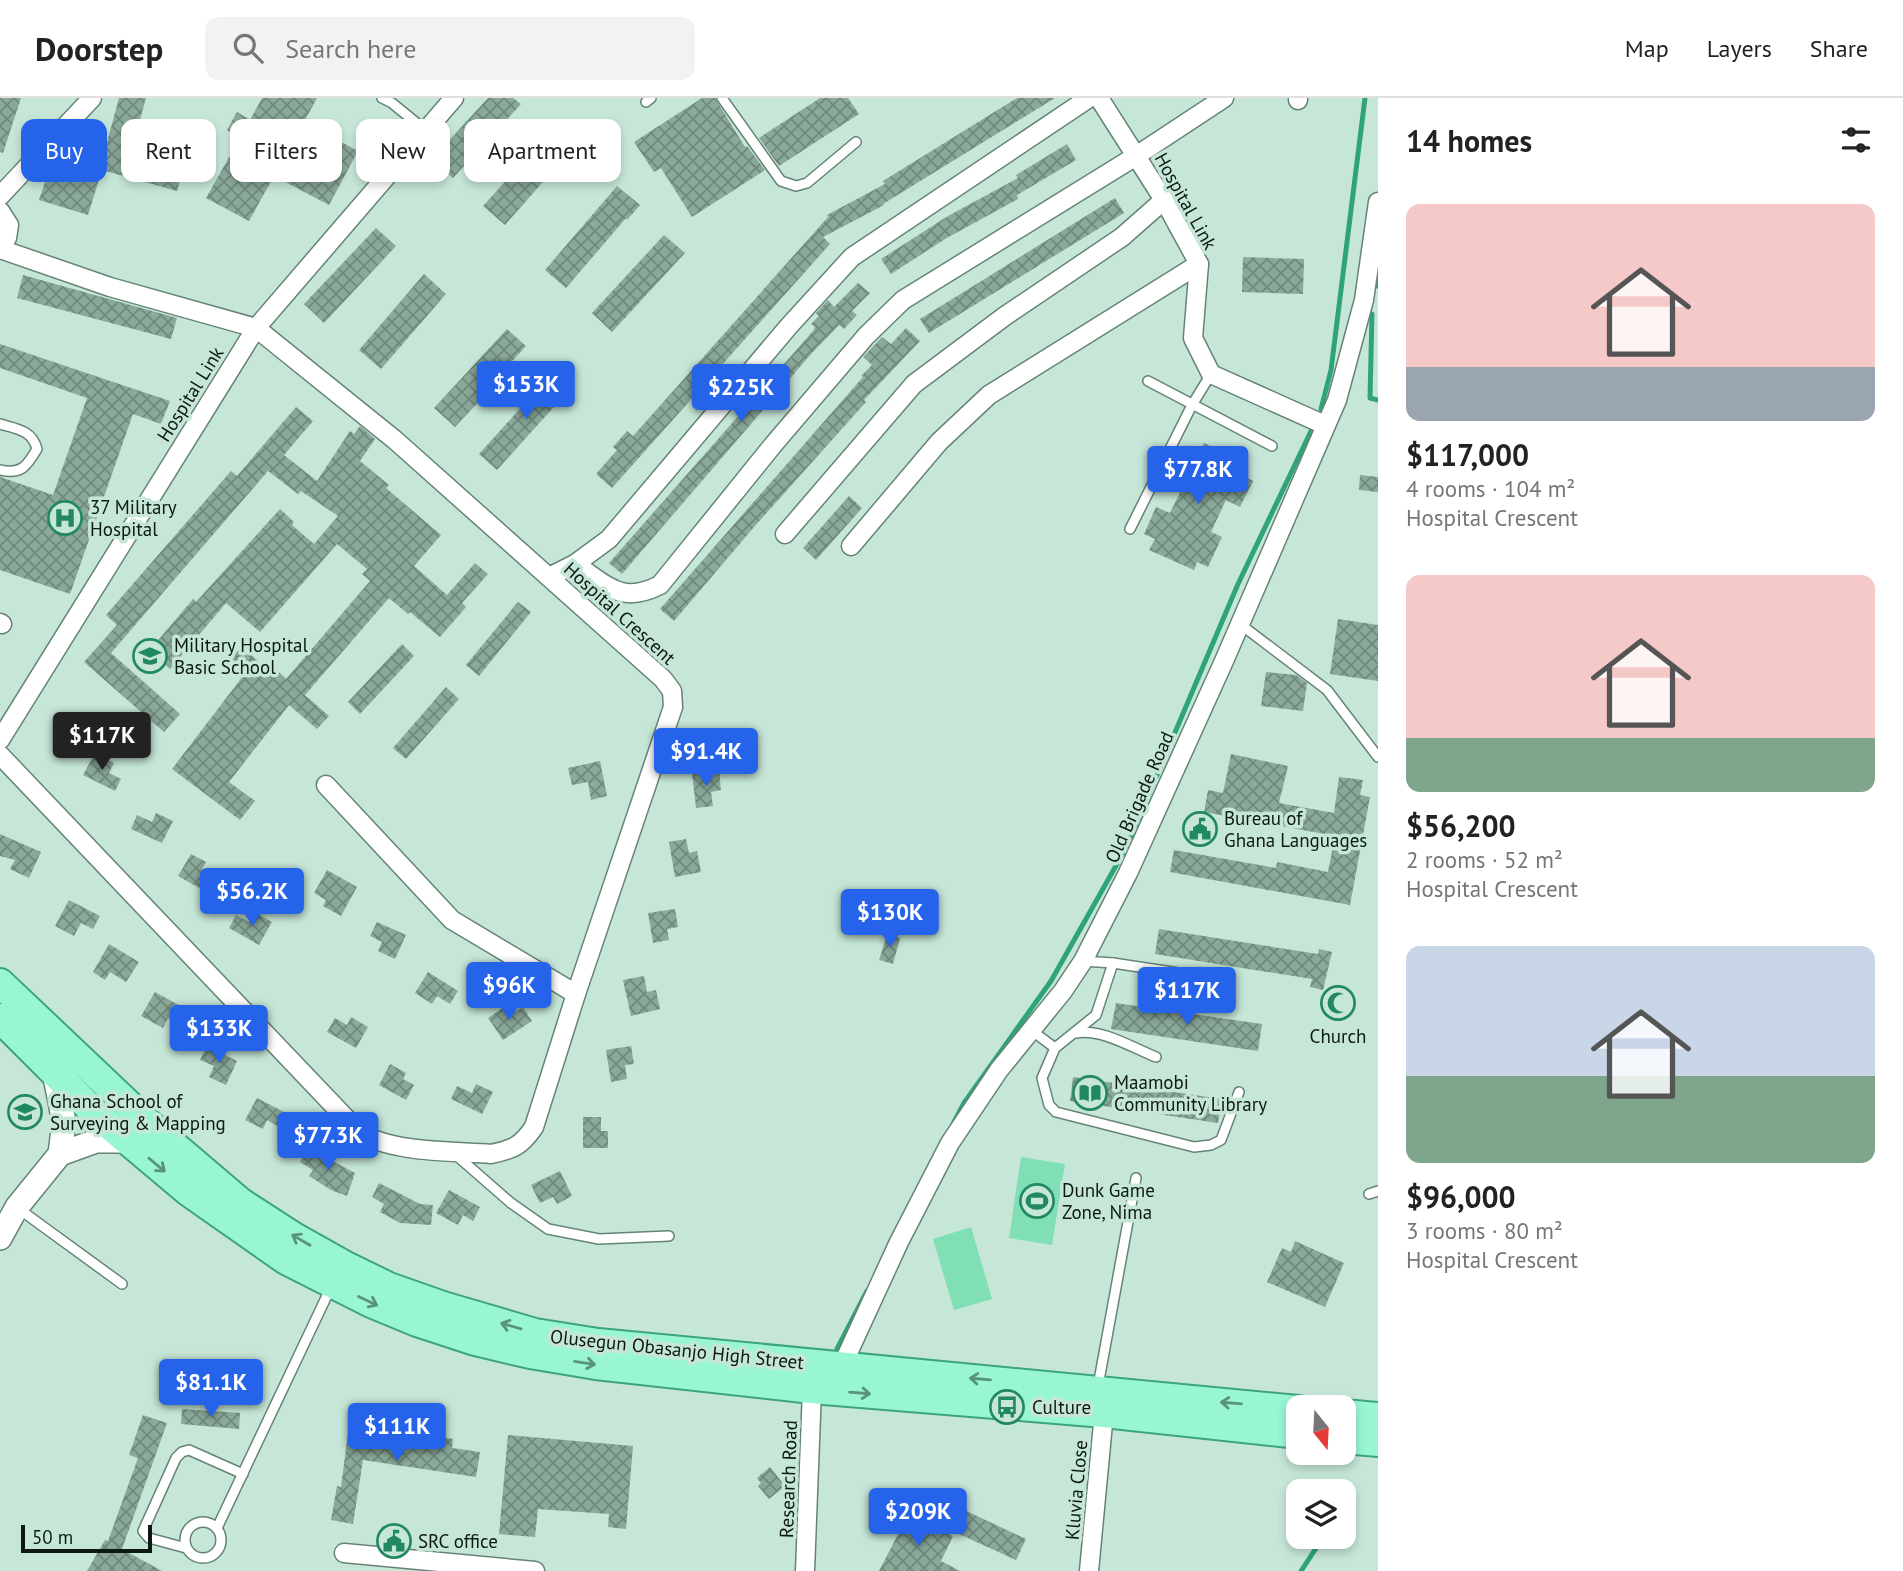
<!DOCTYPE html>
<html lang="en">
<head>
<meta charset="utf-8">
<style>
  :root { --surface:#fff; --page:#f2f2f2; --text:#222; --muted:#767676; --line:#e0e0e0; --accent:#2563eb }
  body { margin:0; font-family:"PT Sans",sans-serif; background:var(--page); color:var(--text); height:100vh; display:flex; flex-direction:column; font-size:26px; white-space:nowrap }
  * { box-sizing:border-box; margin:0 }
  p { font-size:23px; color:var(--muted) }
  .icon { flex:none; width:38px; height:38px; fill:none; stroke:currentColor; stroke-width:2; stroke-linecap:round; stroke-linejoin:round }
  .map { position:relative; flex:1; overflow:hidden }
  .sheet { display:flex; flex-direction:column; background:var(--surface); width:525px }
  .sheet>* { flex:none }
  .top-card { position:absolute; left:21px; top:21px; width:665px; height:63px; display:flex; gap:14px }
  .needle { width:46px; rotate:162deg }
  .controls { position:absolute; left:1286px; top:1297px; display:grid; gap:14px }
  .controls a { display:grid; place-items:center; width:70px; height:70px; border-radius:14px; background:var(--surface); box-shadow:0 4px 10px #0003; font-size:35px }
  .scale { position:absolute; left:21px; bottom:18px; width:131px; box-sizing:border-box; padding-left:7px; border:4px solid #0d1914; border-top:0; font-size:19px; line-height:24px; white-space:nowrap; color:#0d1914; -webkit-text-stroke:5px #c6e7d7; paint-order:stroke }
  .price { position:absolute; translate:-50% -60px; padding:0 16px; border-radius:7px; background:var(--accent); color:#fff; font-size:23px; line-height:46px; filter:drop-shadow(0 2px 4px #0008) }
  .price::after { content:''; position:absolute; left:50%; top:42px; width:21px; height:16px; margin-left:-10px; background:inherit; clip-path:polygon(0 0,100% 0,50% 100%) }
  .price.selected { background:#222; color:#fff }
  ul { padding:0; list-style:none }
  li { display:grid; align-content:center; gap:14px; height:371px; padding:0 28px }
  li span { display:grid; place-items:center; height:217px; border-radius:14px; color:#555 }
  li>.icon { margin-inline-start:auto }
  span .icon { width:126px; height:126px; fill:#fffc; stroke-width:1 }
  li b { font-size:30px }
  h2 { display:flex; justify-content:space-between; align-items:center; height:84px; padding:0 28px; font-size:30px }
  .tag { padding:0 24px; border-radius:14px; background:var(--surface); box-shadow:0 4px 10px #0003; font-size:24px; line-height:63px }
  .tag.selected { background:var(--accent); color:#fff }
  header { display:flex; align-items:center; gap:42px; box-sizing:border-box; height:98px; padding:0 35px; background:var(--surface); border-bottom:2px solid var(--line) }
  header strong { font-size:33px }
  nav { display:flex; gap:38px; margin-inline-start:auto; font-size:24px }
  .search { width:490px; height:63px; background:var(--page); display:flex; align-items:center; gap:18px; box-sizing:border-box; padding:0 24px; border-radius:14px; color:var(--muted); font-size:26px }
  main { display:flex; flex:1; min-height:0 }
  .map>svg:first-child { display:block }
  .pitch { fill:#80dfb4 }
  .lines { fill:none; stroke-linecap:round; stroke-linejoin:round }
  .stream { stroke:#30a479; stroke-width:5 }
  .building { fill:url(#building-cross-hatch) }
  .service-casing { stroke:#658475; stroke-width:12 }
  .minor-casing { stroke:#658475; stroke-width:21 }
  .tertiary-casing { stroke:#658475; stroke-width:26 }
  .primary-casing { stroke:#3ca57c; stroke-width:32 }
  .service { stroke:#fff; stroke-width:9 }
  .minor { stroke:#fff; stroke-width:18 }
  .tertiary { stroke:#fff; stroke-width:23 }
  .primary { stroke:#99f6d2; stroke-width:28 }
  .oneway { stroke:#5a937c }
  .labels { text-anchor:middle; stroke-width:7; stroke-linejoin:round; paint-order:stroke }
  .street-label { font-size:19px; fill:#0d1914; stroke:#c6e7d7 }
  .poi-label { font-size:19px; fill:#0d1914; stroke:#c6e7d7; text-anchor:start }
</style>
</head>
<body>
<header>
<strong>Doorstep</strong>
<div class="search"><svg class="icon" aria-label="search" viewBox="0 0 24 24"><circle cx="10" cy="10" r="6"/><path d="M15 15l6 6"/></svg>Search here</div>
<nav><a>Map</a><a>Layers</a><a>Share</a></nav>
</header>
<main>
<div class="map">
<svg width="1378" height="1473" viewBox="0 0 1378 1473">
  <defs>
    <pattern id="building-cross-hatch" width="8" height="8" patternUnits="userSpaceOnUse" patternTransform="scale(1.75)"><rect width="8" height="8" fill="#8aa99a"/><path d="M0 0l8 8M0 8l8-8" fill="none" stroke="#6f897c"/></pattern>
  </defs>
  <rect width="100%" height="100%" fill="#c6e7d7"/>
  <g class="pitch">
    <polygon points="1021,1059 1065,1066 1052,1147 1009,1140"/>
    <polygon points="971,1129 992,1201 954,1212 933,1141"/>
  </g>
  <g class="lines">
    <g class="stream">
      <polyline points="1377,188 1378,178"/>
      <polyline points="1372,216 1370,300 1378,302"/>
      <polyline points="1321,311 1331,272 1365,0"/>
      <polyline points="953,1026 964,1005 1051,883 1126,750 1238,486 1312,331"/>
      <polyline points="837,1251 867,1193"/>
      <polyline points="1344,1409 1348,1403"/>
      <polyline points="1301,1473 1324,1438"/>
    </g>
  </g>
  <g class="building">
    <polygon points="0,0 21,0 3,55 0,54"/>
    <polygon points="119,0 146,0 131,54 158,61 161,51 187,58 177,93 102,72 88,117 39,102 48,75 58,78 71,39 106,48"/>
    <polygon points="262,0 317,0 304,24 358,53 329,107 274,78 249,123 206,100 240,40 227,32 237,14 250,22"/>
    <polygon points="488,0 513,0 521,6 453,80 432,61"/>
    <polygon points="702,0 715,0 745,49 747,48 765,72 692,119 661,70 654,74 634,44"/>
    <polygon points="820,0 848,0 859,16 779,68 759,40"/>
    <polygon points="1017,0 1055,0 883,106 884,107 823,139 830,146 612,390 596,376 617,352 613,349 627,333 633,338 828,119 827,117 885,86 883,83"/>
    <polygon points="550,34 571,52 505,127 483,108"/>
    <polygon points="1067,46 1076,62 1017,97 1018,101 945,141 891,176 881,161 948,118 1018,80 1016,77"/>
    <polygon points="617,88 640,107 627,122 626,120 566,190 545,172"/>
    <polygon points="1115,100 1124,115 929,235 920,221"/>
    <polygon points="376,130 396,148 324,225 304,206"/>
    <polygon points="664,137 685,155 612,234 592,215"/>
    <polygon points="1243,159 1304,161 1303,196 1242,194"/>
    <polygon points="424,176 446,196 381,271 359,252"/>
    <polygon points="23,177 177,220 171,241 17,200"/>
    <polygon points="858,185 870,195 852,213 857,217 844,231 839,227 811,256 622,476 609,465 813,233 815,229 811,226 819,218 816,215 828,202 834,209"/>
    <polygon points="906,230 920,243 864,302 866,304 754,429 674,523 660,511 863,279 861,278 872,267 863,259 882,239 891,246"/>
    <polygon points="507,231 526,248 500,276 503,278 455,329 434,310"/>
    <polygon points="0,246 170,303 161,326 133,316 70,496 0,472 0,379 53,397 87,300 0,270"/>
    <polygon points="554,273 572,289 497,372 479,356"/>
    <polygon points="296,309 313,323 284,357 317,383 350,333 354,336 360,328 375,341 360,363 389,387 386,390 441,437 414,468 447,497 475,465 488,476 462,505 466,509 440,539 410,514 408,516 389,500 305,597 329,618 317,631 289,607 229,684 255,703 240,722 172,671 246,574 231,560 242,548 267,572 272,567 286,581 370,483 362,476 367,471 337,446 260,534 226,505 170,571 149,553 193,501 196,504 280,411 294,424 292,427 314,446 338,418 301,393 298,396 268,373 111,555 180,616 164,634 84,564 117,527 106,517 231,373 237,378"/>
    <polygon points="1204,345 1248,366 1242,377 1253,383 1240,409 1226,402 1211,434 1222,439 1208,469 1197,464 1194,472 1149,452 1155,441 1144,436 1156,409 1170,415 1186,382 1175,376 1189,347 1200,353"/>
    <polygon points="1360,377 1378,379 1378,394 1359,392"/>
    <polygon points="849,398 862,410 816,462 803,450"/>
    <polygon points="518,504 531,514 479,578 466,567"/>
    <polygon points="1338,521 1378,527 1378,583 1330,576"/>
    <polygon points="402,546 414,558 360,616 348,604"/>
    <polygon points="1266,574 1296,577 1307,585 1303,613 1261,608"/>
    <polygon points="446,589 459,601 406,661 393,650"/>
    <polygon points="95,655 114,665 109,675 121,681 115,693 83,677"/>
    <polygon points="1231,656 1288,668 1279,705 1334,715 1339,679 1363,682 1360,697 1370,699 1350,807 1170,774 1174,752 1276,770 1277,764 1328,774 1335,738 1204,714 1208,692 1223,695"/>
    <polygon points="600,663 607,698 591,702 588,684 572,687 568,670"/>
    <polygon points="719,672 721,692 711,694 713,708 696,710 692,676"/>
    <polygon points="156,715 173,723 162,745 131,731 137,717 152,724"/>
    <polygon points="0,736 41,754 29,780 10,771 15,762 0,758"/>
    <polygon points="686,741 689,755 697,753 701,774 675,779 669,744"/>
    <polygon points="191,756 206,764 202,771 217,779 208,795 178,778"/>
    <polygon points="327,772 357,789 341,818 323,808 326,802 314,795"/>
    <polygon points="69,802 100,818 93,831 81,825 74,838 55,828"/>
    <polygon points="675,811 678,829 667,831 669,842 653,845 648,815"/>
    <polygon points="254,814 272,824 259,847 229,830 236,817 249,824"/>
    <polygon points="377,824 406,837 395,861 378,853 382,844 370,838"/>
    <polygon points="1159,831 1318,856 1319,851 1332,854 1323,892 1310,889 1312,881 1155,856"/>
    <polygon points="887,837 900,840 893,866 879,862"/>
    <polygon points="109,846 139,864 126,884 110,874 105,882 93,874"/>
    <polygon points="428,874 458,893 450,906 437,898 432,906 415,895"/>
    <polygon points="644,878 647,894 656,892 660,911 631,918 623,882"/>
    <polygon points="155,894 188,912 180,926 168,920 163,930 141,918"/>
    <polygon points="1116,905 1262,926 1258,953 1111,931"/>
    <polygon points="504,909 510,917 523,909 532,923 503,942 488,920"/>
    <polygon points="351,919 368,929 356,950 327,934 335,920 347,927"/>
    <polygon points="207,948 237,963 226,987 209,979 214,968 200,962"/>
    <polygon points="631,948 634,966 625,967 627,981 611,984 606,952"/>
    <polygon points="390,966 406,975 403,981 414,987 406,1002 379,987"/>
    <polygon points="1073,979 1222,1001 1218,1025 1070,1003"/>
    <polygon points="476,986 493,994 482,1016 451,1001 457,988 472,995"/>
    <polygon points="257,1000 288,1016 281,1030 267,1022 263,1031 245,1022"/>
    <polygon points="583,1019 601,1019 601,1033 608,1033 608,1050 583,1050"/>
    <polygon points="308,1050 355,1075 347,1098 331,1092 309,1078 313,1072 300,1064"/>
    <polygon points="560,1073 572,1098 557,1106 553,1099 540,1105 531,1087"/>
    <polygon points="379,1085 420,1106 433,1107 431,1127 400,1125 380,1114 384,1106 372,1099"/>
    <polygon points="449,1092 480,1109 473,1123 463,1117 458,1127 436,1115"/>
    <polygon points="1295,1143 1344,1165 1325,1209 1267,1184 1282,1150 1291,1154"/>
    <polygon points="182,1311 240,1315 239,1331 181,1326"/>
    <polygon points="143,1317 167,1325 122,1451 162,1473 87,1473 105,1442 108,1443 138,1360 129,1357"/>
    <polygon points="348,1335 413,1344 414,1335 453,1341 452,1350 480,1354 476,1379 363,1362 353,1426 331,1422 337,1388 341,1389"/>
    <polygon points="508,1337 633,1348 626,1431 608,1429 609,1416 538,1411 535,1439 499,1436"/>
    <polygon points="770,1369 785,1388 769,1401 758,1388 761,1385 757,1380"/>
    <polygon points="958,1409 1026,1441 1016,1462 948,1431"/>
    <polygon points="909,1415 953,1438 941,1463 960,1473 879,1473"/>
    <polygon points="382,1428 404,1433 401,1449 379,1446"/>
  </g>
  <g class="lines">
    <g class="service-casing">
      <g id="service">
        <polyline points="382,0 392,5 425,32"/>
        <polyline points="722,0 781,83 796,88 807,85 856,44"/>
        <polyline points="646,4 651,0"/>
        <polyline points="1148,283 1272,348"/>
        <path d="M0,326C17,331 32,332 37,351C27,368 21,377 0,372"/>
        <polyline points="1130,431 1192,307 1211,276"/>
        <polyline points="1240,526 1327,592 1378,659"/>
        <polyline points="1083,863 1113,865 1192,877"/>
        <polyline points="1113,865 1096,917 1055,950 1042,980 1049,1007 1056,1014 1194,1049 1211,1047 1221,1042 1239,994"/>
        <polyline points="1031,932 1055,950"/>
        <path d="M1076,935C1101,930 1133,950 1156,959"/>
        <polyline points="456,1057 511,1105 548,1131 599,1141 669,1138"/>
        <polyline points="1369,1096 1378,1093"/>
        <polyline points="19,1111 122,1186"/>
        <polyline points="1098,1288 1136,1080"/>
        <circle cx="203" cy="1442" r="18"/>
        <polyline points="217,1430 332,1187"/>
        <polyline points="186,1450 149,1440 143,1433 176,1360 182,1354 189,1352 243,1376"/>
      </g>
    </g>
    <g class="minor-casing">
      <g id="minor">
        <polyline points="1099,0 1164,102 1199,166 1193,240 1211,276 1325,327"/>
        <polyline points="1298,0 1298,2"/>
        <polyline points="0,98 92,0"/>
        <polyline points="0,113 9,127 7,140 0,147"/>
        <path d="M0,151L110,189L256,230L395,342L663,581L672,593L673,609L576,896L534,1029C521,1048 514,1051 491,1056C452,1053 392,1055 359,1034L0,657"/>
        <polyline points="785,436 914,286 1005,218 1122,139 1164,102"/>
        <polyline points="851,448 939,344 989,297 1199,166"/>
        <path d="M575,466C607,487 621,507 660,487L773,347L866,238L903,202L1136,58L1224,0"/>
        <polyline points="549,479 575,466 609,441 789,228 852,159 1089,0"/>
        <polyline points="0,525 2,526"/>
        <polyline points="0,642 256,230 454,0"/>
        <polyline points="326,687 452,822 576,896"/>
        <polyline points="842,1268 899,1144 950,1045 999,972 1063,893 1083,863 1128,775 1224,563 1337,302 1364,202 1378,104"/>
        <polyline points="344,1455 535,1473"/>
        <polyline points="805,1473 812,1291"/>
        <polyline points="1089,1473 1104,1315"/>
      </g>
    </g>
    <g class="tertiary-casing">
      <g id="tertiary">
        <polyline points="54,974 64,1024 60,1056"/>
        <polyline points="0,1140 17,1109 60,1056 96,1043 129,1043"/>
      </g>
    </g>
    <g class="primary-casing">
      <g id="primary">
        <polyline points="0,885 152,1029 240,1104 294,1139 344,1167 389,1189 443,1208 535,1235 598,1245 1298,1312"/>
        <polyline points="0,920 95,1015 189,1094 286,1162 371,1205 417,1224 475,1243 530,1256 596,1267 812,1291 1104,1315 1298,1336"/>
        <polyline points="1344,1316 1378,1319"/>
        <polyline points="1344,1341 1378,1344"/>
      </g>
    </g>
    <use href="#service" class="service"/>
    <use href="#minor" class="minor"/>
    <use href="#tertiary" class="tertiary"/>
    <use href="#primary" class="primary"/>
  </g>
  <defs><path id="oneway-shaft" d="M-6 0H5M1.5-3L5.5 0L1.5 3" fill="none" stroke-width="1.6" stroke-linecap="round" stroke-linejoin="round" transform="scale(1.75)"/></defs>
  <g class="oneway">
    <use href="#oneway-shaft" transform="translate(157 1067) rotate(40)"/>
    <use href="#oneway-shaft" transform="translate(301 1142) rotate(-150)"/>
    <use href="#oneway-shaft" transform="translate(368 1203) rotate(25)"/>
    <use href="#oneway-shaft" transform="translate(511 1228) rotate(-164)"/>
    <use href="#oneway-shaft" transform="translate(585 1265) rotate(9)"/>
    <use href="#oneway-shaft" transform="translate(980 1281) rotate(-175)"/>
    <use href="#oneway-shaft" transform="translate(860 1295) rotate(5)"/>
    <use href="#oneway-shaft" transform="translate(1231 1305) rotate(-175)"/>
  </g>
  <defs>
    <g id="hospital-ring" transform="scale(1.75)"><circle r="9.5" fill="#c6e7d7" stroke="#228862" stroke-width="1.5"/><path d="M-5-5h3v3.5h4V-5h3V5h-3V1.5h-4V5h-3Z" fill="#228862"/></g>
    <g id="school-ring" transform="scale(1.75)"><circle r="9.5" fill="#c6e7d7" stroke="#228862" stroke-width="1.5"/><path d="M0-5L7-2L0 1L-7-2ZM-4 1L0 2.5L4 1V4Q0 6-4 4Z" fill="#228862"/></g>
    <g id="civic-ring" transform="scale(1.75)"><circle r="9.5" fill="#c6e7d7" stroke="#228862" stroke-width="1.5"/><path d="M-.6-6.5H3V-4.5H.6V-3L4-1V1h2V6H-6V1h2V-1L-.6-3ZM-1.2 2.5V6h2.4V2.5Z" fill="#228862"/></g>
    <g id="mosque-ring" transform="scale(1.75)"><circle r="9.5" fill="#c6e7d7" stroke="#228862" stroke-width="1.5"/><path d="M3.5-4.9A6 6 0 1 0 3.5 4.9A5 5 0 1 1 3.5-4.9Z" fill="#228862"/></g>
    <g id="library-ring" transform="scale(1.75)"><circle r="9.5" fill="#c6e7d7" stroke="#228862" stroke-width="1.5"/><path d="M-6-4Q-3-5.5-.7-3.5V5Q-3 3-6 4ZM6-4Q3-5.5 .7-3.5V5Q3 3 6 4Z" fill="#228862"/></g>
    <g id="stadium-ring" transform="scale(1.75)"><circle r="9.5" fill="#c6e7d7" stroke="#228862" stroke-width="1.5"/><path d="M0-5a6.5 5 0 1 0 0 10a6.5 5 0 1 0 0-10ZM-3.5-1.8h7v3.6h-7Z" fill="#228862"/></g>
    <g id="bus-ring" transform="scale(1.75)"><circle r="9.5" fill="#c6e7d7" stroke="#228862" stroke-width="1.5"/><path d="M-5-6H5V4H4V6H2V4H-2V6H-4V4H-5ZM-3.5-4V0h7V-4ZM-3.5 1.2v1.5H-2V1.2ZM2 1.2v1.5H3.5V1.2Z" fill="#228862"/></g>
  </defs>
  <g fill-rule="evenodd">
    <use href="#hospital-ring" x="65" y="420"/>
    <use href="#school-ring" x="150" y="558"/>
    <use href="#civic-ring" x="1200" y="731"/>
    <use href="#mosque-ring" x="1338" y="905"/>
    <use href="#library-ring" x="1090" y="995"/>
    <use href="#school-ring" x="25" y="1014"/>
    <use href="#stadium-ring" x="1037" y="1103"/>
    <use href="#bus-ring" x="1007" y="1309"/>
    <use href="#civic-ring" x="394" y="1443"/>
  </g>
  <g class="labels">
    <g class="street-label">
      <text transform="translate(1186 103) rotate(61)" y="7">Hospital Link</text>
      <text transform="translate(190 296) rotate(-58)" y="7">Hospital Link</text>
      <text transform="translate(620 515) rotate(42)" y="7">Hospital Crescent</text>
      <text transform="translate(1139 699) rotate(-66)" y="7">Old Brigade Road</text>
      <text transform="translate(677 1251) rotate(6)" y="7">Olusegun Obasanjo High Street</text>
      <text transform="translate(788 1381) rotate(-88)" y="7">Research Road</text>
      <text transform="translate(1076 1392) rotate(-85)" y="7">Kluvia Close</text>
    </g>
    <g class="poi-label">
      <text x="90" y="416">37 Military<tspan x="90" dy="22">Hospital</tspan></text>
      <text x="174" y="554">Military Hospital<tspan x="174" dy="22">Basic School</tspan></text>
      <text x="1224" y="727">Bureau of<tspan x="1224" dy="22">Ghana Languages</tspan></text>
      <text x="1338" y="945" text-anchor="middle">Church</text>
      <text x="1114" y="991">Maamobi<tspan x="1114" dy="22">Community Library</tspan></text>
      <text x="50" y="1010">Ghana School of<tspan x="50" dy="22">Surveying &amp; Mapping</tspan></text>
      <text x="1062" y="1099">Dunk Game<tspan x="1062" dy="22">Zone, Nima</tspan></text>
      <text x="1032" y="1316">Culture</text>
      <text x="418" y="1450">SRC office</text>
    </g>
  </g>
</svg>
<div class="controls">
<a><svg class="needle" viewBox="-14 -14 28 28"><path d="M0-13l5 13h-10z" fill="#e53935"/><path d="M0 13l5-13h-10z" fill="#767676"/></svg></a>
<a><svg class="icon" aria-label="layers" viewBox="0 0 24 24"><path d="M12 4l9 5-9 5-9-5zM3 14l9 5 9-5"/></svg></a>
</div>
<div class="scale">50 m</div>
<b class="price" style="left:526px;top:323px">$153K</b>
<b class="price" style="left:741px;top:326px">$225K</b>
<b class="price" style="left:1198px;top:408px">$77.8K</b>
<b class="price selected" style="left:102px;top:674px">$117K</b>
<b class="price" style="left:706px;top:690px">$91.4K</b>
<b class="price" style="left:252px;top:830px">$56.2K</b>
<b class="price" style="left:890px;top:851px">$130K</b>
<b class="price" style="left:509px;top:924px">$96K</b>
<b class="price" style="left:1187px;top:929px">$117K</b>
<b class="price" style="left:219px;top:967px">$133K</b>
<b class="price" style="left:328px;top:1074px">$77.3K</b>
<b class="price" style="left:211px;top:1321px">$81.1K</b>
<b class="price" style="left:397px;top:1365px">$111K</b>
<b class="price" style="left:918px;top:1450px">$209K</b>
<div class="top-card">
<a class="tag selected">Buy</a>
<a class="tag">Rent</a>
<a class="tag">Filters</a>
<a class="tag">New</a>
<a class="tag">Apartment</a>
</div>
</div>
<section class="sheet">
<h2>14 homes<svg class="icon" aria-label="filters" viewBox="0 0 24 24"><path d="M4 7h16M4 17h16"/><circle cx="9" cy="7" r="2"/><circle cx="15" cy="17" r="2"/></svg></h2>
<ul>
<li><span style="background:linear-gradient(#f6c9c9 75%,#9aa5b1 0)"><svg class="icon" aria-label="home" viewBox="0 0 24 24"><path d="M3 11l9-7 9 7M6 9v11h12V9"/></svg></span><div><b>$117,000</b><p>4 rooms · 104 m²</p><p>Hospital Crescent</p></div></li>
<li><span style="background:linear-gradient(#f6c9c9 75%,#7fa58c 0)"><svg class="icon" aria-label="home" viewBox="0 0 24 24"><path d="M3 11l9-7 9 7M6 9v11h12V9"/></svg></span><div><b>$56,200</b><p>2 rooms · 52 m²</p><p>Hospital Crescent</p></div></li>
<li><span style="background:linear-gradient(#c9d6e8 60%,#7fa58c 0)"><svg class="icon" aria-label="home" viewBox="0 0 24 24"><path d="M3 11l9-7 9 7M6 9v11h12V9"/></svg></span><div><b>$96,000</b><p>3 rooms · 80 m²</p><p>Hospital Crescent</p></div></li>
</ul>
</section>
</main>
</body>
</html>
